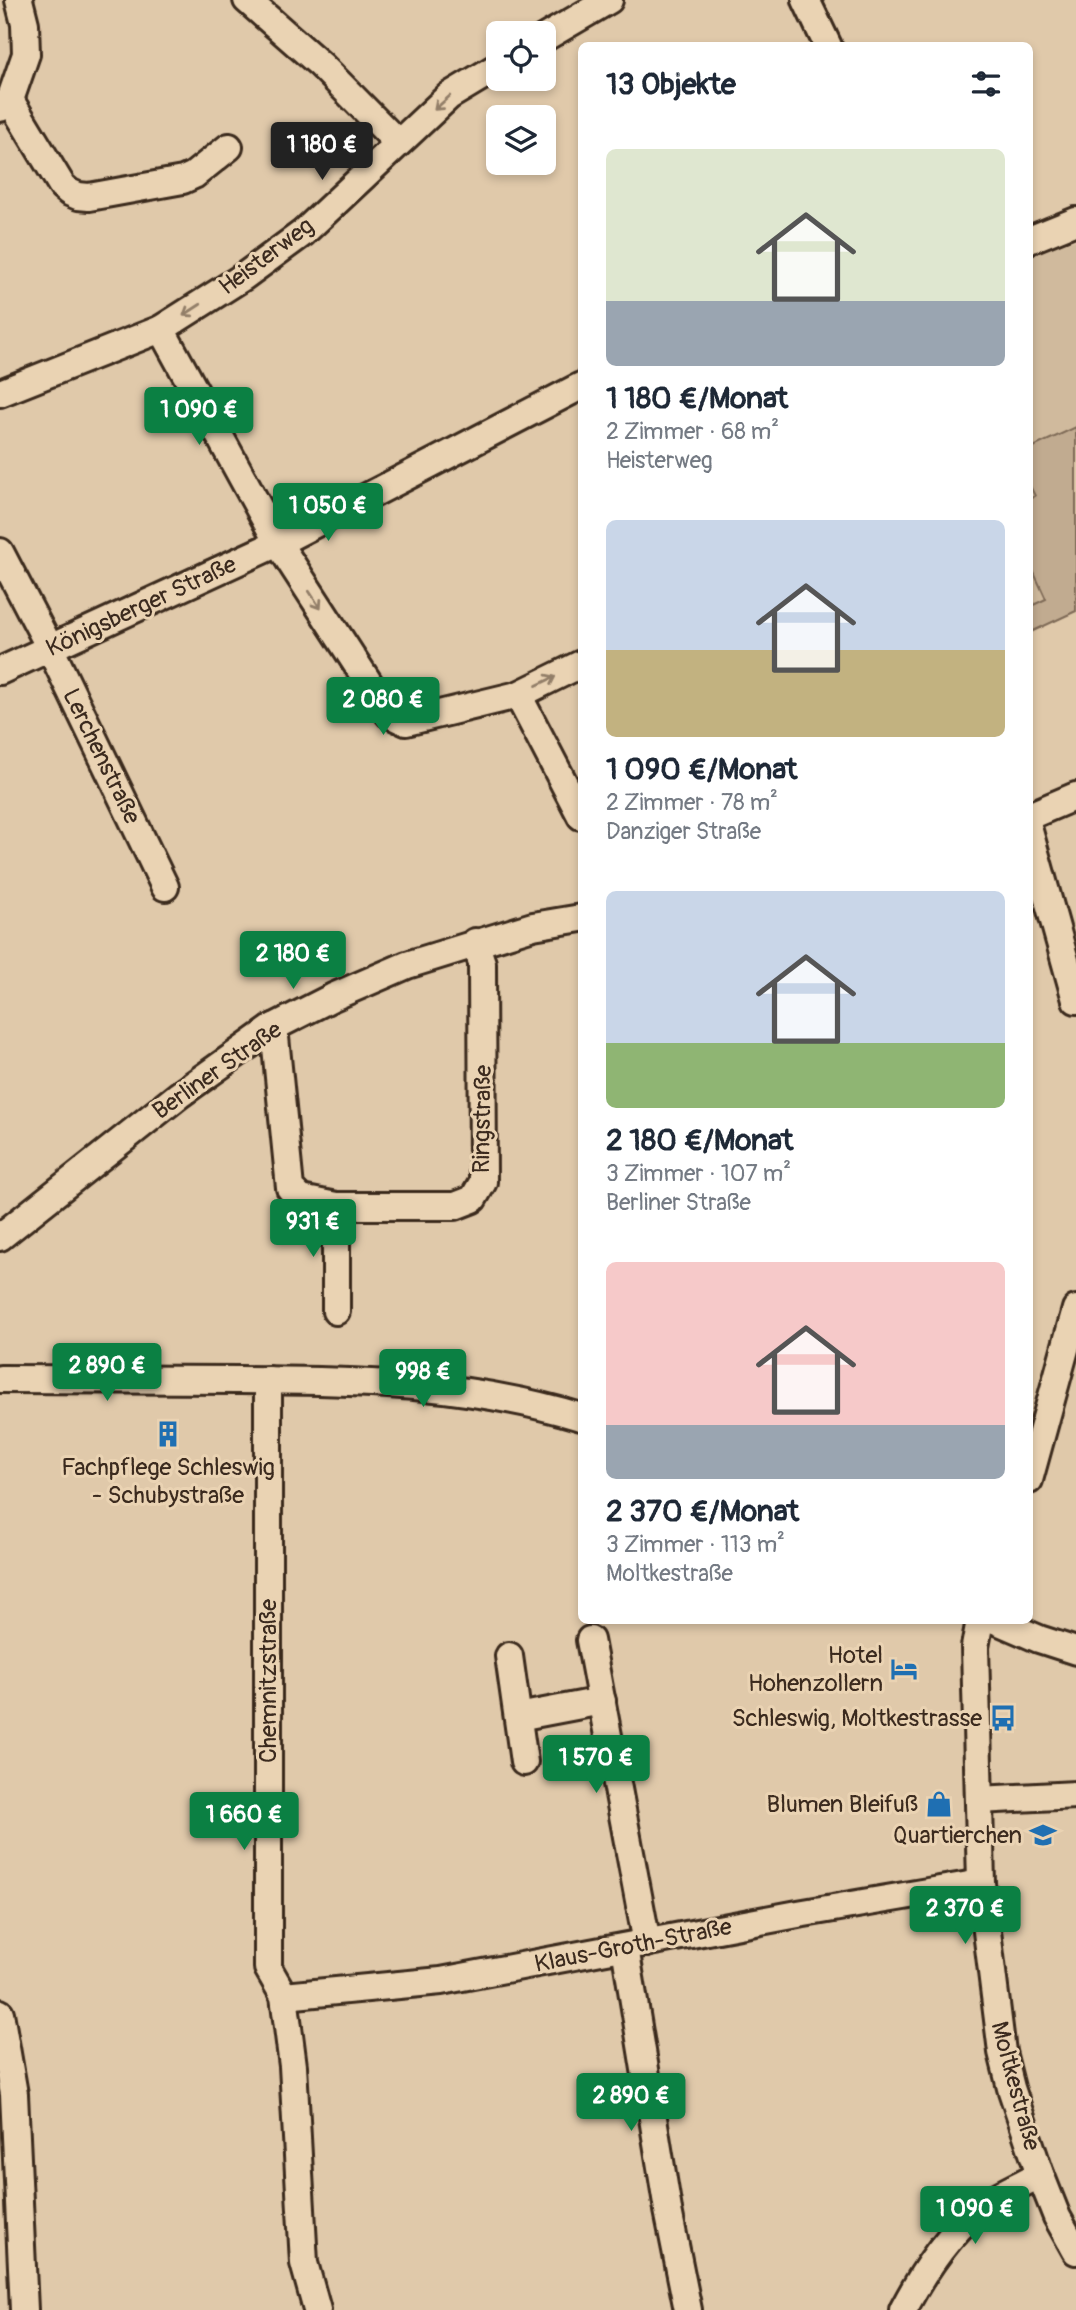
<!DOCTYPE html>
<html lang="de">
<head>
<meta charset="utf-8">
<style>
  :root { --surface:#fff; --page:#f2f2f3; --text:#1f2937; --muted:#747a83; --accent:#0b8043 }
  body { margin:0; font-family:Pangolin,sans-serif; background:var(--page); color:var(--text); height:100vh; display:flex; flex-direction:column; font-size:26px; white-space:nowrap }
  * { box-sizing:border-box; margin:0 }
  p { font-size:23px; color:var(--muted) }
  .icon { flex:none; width:38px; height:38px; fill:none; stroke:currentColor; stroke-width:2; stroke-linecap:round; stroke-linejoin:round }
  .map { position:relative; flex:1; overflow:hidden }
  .drawer { position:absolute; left:578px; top:42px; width:455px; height:1582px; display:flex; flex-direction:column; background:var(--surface); border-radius:10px; box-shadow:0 4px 10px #0003 }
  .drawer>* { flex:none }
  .buttons { position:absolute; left:486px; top:21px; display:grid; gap:14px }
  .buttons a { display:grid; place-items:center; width:70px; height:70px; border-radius:10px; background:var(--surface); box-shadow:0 4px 10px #0003; font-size:35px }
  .price { position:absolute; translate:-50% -60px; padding:0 16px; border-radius:7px; background:var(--accent); color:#fff; font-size:23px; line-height:46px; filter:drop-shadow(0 2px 4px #0008) }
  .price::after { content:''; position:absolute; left:50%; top:42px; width:21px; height:16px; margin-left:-10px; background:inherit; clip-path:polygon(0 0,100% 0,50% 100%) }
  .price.active { background:#222; color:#fff }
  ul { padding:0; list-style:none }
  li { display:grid; align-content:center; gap:14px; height:371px; padding:0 28px }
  li span { display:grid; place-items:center; height:217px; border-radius:10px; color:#555 }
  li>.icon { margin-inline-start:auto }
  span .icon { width:126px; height:126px; fill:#fffc; stroke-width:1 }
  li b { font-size:30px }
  h2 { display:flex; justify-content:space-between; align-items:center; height:84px; padding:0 28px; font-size:30px }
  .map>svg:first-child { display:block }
  .built { fill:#d0ba9d }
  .green { fill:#c1ab90; stroke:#7e6a57; stroke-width:2 }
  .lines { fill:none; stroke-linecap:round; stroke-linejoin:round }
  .minor-casing { stroke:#3b2a1e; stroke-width:32 }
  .minor { stroke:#ead3b3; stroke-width:26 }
  .oneway { stroke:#927e68 }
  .labels { text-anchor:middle; stroke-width:6; stroke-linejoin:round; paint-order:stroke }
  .street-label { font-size:24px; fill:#3b2a1e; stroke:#ead3b3 }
  .poi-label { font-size:24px; fill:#3b2a1e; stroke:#ead3b3; text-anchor:end }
</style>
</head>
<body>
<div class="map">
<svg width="1076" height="2310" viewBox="0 0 1076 2310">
  <rect width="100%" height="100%" fill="#e0c9aa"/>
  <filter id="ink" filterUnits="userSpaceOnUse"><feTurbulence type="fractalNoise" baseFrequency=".0143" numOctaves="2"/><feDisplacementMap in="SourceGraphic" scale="14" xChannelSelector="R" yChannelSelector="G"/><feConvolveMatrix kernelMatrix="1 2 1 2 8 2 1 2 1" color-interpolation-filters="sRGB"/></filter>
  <g filter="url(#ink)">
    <polygon class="built" points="1076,240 1076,611 1029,633 1029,254"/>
    <polygon class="green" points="1076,427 1076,611 1029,633 1029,607 1046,599 1029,562 1029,499 1035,496 1029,484 1029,449"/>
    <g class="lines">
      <g class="minor-casing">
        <g id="minor">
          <polyline points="247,0 321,65 398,143"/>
          <polyline points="806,0 828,46"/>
          <polyline points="544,38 609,0"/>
          <polyline points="10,100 62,186 69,192 78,196 89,197 183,180 194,175 229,147"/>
          <polyline points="0,108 10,100 26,54 25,24 19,0"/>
          <polyline points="1029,240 1076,221"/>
          <polyline points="161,329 278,543 389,714 406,722 518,695 581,664"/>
          <polyline points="0,393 161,329 243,277 303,233 449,96 499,66"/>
          <polyline points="0,552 50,648 165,887"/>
          <polyline points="0,671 278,543 581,386"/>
          <polyline points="518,695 581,816"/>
          <polyline points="1029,816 1076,796"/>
          <polyline points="1029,831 1076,1000"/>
          <polyline points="274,1027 290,1188 301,1199 336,1206 455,1206 473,1199 483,1182 482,963 475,942"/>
          <polyline points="336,1206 336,1311"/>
          <polyline points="0,1237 179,1095 274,1027 333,997 407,965 533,926 581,918"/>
          <path d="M0,1379C80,1379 159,1380 239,1380C358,1381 466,1382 581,1417"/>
          <polyline points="268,1380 268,1968 284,1996 293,2066 304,2263 317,2310"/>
          <polyline points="1029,1480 1076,1309"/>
          <polyline points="980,1620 975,1647 981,1883 1002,2052 1011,2088 1040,2174 1057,2217 1076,2251"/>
          <polyline points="995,1620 1039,1639 1076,1651"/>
          <polyline points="590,1640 647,1943"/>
          <polyline points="509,1656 524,1762"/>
          <polyline points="518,1717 602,1701"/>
          <polyline points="979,1800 1076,1795"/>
          <polyline points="625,1947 668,2210 688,2310"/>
          <polyline points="284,1996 441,1981 798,1914 981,1883"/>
          <polyline points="0,2013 14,2094 24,2310"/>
          <path d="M903,2310C924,2270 950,2230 987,2203C1003,2192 1023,2184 1040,2174"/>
        </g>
      </g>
      <use href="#minor" class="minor"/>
    </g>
    <defs><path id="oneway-shaft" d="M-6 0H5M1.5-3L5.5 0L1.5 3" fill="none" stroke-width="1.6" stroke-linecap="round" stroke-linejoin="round" transform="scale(1.75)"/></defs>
    <g class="oneway">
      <use href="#oneway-shaft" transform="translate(442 103) rotate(138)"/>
      <use href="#oneway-shaft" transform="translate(192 310) rotate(147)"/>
      <use href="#oneway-shaft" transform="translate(315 600) rotate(57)"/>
      <use href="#oneway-shaft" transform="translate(546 681) rotate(-26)"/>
    </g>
  </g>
  <defs>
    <g id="building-bare" transform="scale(2.1)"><path d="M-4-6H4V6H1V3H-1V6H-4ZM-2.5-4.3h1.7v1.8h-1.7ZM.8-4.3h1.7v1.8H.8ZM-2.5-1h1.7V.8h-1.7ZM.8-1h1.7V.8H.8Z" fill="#1f6fb2" stroke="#ead3b3" stroke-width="2.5" paint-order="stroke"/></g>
    <g id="hotel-bare" transform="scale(2.1)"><path d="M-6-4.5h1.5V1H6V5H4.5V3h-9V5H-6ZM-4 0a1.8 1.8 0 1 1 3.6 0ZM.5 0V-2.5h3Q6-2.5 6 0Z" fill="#1f6fb2" stroke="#ead3b3" stroke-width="2.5" paint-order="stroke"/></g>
    <g id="bus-bare" transform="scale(2.1)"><path d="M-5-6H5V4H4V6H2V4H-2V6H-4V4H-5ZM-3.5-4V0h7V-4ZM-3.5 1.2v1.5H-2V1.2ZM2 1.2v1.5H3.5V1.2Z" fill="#1f6fb2" stroke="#ead3b3" stroke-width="2.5" paint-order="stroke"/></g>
    <g id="shop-bare" transform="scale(2.1)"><path d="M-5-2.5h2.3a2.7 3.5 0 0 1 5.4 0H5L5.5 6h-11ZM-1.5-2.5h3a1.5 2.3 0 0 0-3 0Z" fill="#1f6fb2" stroke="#ead3b3" stroke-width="2.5" paint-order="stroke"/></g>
    <g id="school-bare" transform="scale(2.1)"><path d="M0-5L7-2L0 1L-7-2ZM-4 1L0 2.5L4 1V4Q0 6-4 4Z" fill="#1f6fb2" stroke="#ead3b3" stroke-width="2.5" paint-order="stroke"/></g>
  </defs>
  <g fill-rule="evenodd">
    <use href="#building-bare" x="168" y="1434"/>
    <use href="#hotel-bare" x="904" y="1669"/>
    <use href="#bus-bare" x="1003" y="1718"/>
    <use href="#shop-bare" x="939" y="1804"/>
    <use href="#school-bare" x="1043" y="1835"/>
  </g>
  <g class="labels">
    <g class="street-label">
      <text transform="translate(266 256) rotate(-37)" y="8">Heisterweg</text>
      <text transform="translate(141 606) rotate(-25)" y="8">Königsberger Straße</text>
      <text transform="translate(102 756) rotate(64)" y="8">Lerchenstraße</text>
      <text transform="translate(217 1070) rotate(-35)" y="8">Berliner Straße</text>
      <text transform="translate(482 1119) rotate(-89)" y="8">Ringstraße</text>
      <text transform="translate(268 1681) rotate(-90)" y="8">Chemnitzstraße</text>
      <text transform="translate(633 1945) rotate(-11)" y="8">Klaus-Groth-Straße</text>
      <text transform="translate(1016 2086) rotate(75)" y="8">Moltkestraße</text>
    </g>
    <g class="poi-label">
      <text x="168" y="1475" text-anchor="middle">Fachpflege Schleswig<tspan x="168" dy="28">- Schubystraße</tspan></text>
      <text x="883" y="1663">Hotel<tspan x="883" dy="28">Hohenzollern</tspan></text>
      <text x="982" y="1726">Schleswig, Moltkestrasse</text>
      <text x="918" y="1812">Blumen Bleifuß</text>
      <text x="1022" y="1843">Quartierchen</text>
    </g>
  </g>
</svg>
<div class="buttons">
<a><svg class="icon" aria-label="locate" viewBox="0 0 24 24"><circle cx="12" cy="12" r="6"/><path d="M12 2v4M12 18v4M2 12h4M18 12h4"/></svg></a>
<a><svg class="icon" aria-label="layers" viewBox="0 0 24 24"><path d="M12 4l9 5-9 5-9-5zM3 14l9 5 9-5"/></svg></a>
</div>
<b class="price active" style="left:322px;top:182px">1 180 €</b>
<b class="price" style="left:199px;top:447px">1 090 €</b>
<b class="price" style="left:328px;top:543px">1 050 €</b>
<b class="price" style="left:383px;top:737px">2 080 €</b>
<b class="price" style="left:293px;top:991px">2 180 €</b>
<b class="price" style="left:313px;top:1259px">931 €</b>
<b class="price" style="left:107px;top:1403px">2 890 €</b>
<b class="price" style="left:423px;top:1409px">998 €</b>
<b class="price" style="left:596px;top:1795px">1 570 €</b>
<b class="price" style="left:244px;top:1852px">1 660 €</b>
<b class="price" style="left:965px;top:1946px">2 370 €</b>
<b class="price" style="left:631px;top:2133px">2 890 €</b>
<b class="price" style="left:975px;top:2246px">1 090 €</b>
<section class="drawer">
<h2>13 Objekte<svg class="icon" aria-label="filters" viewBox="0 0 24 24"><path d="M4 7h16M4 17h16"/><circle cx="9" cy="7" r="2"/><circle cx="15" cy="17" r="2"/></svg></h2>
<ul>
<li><span style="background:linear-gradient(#dfe7d0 70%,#9aa5b1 0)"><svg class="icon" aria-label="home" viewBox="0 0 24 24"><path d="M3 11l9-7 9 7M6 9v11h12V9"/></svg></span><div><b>1 180 €/Monat</b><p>2 Zimmer · 68 m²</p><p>Heisterweg</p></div></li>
<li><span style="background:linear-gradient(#c9d6e8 60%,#c2b280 0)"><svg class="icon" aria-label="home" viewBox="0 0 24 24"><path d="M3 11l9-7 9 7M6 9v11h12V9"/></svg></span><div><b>1 090 €/Monat</b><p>2 Zimmer · 78 m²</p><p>Danziger Straße</p></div></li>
<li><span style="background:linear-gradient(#c9d6e8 70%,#8fb573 0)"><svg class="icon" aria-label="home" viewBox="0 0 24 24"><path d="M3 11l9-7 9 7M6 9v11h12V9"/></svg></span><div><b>2 180 €/Monat</b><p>3 Zimmer · 107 m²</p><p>Berliner Straße</p></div></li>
<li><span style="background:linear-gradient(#f6c9c9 75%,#9aa5b1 0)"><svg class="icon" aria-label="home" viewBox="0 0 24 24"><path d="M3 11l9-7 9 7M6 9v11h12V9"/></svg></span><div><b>2 370 €/Monat</b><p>3 Zimmer · 113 m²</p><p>Moltkestraße</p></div></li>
</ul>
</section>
</div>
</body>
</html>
